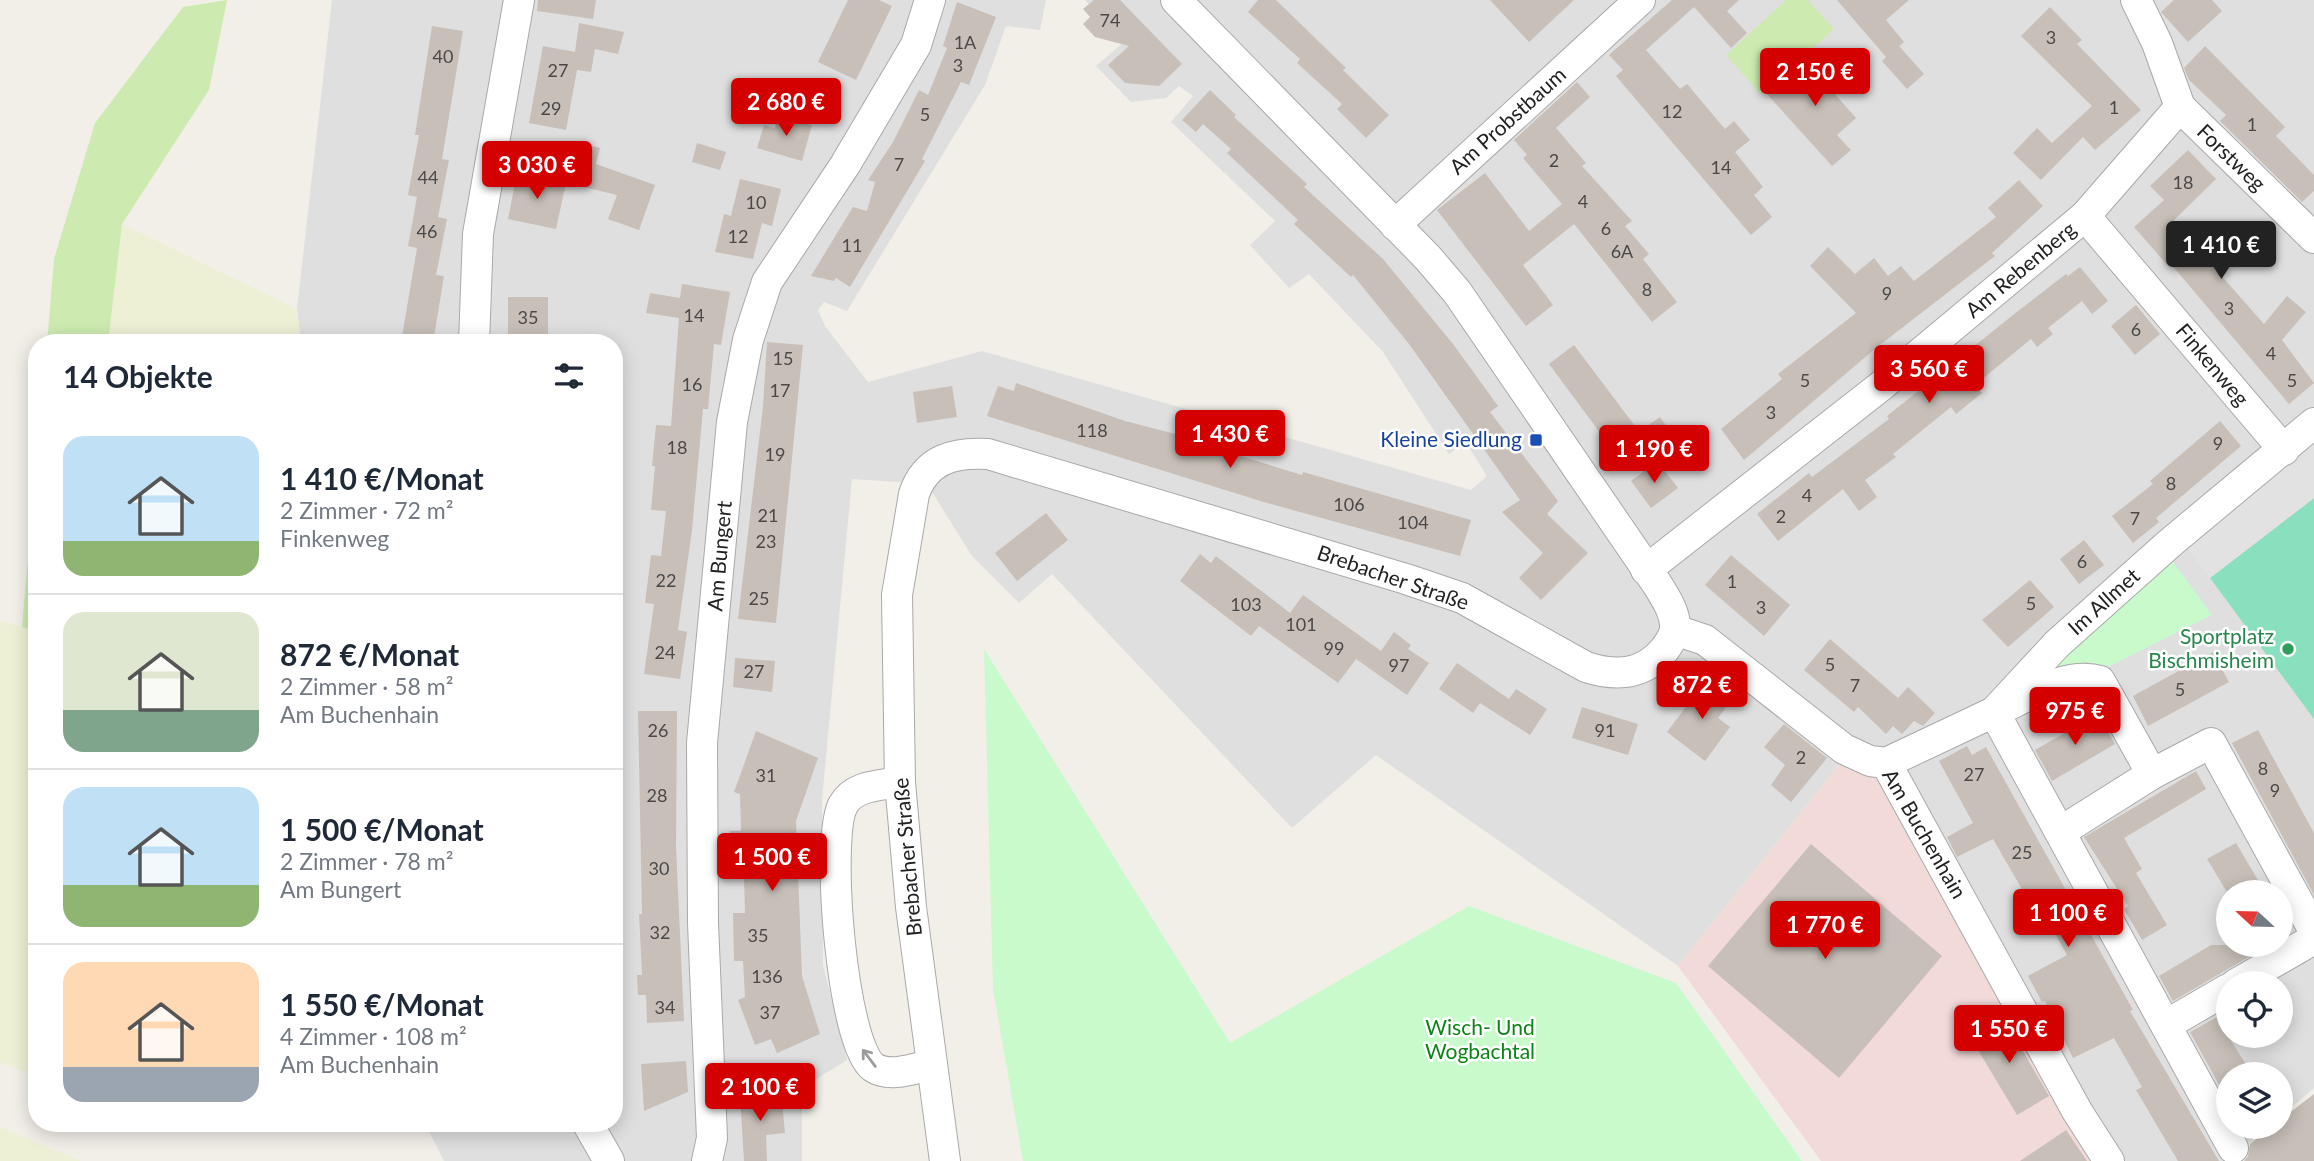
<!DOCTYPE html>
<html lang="de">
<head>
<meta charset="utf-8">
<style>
  :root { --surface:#fff; --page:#f2f2f3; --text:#1f2937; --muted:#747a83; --line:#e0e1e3; --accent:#d40000 }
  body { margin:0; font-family:Lato,sans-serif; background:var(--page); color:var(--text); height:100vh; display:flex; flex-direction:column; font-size:26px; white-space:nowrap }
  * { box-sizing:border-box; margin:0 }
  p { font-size:23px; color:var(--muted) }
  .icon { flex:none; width:38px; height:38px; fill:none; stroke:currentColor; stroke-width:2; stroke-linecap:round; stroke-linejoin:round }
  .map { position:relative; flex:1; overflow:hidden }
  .panel { position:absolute; left:28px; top:334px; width:595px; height:798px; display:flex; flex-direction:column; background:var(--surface); border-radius:28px; box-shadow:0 4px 18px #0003 }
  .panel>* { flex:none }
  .needle { width:46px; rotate:292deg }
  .buttons { position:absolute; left:2216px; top:880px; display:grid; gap:14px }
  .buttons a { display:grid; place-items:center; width:77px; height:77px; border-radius:50%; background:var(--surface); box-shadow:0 4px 18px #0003; font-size:35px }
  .price { position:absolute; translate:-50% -60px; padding:0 16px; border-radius:7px; background:var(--accent); color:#fff; font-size:23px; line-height:46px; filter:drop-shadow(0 2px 4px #0008) }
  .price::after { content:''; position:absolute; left:50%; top:42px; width:21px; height:16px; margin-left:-10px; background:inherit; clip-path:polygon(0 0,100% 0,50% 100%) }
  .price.active { background:#222; color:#fff }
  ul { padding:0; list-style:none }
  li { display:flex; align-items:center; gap:21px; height:175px; padding:0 35px }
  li+li { border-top:2px solid var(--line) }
  li span { display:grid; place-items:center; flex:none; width:196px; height:140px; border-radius:21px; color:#555 }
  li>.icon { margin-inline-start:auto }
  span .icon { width:84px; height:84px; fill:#fffc; stroke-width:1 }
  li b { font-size:30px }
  h2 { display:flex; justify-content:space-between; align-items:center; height:84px; padding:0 35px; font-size:30px }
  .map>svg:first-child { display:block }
  .residential { fill:#e0dfdf; fill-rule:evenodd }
  .commercial { fill:#f2dad9 }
  .farmland { fill:#eef0d5 }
  .grass { fill:#cdebb0 }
  .park { fill:#c8facc }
  .pitch { fill:#88e0be }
  .parking { fill:#e2e2e2 }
  .building { fill:#c7bfb8 }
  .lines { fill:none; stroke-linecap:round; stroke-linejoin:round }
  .minor-casing { stroke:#a9a9a9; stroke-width:32 }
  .minor { stroke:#fff; stroke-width:30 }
  .oneway { stroke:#9c9c9c }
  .transit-dot { fill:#1a4fb4; stroke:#fff; stroke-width:2.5 }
  .leisure-dot { fill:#2e9e5b; stroke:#fff; stroke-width:2.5 }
  .labels { text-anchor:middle; stroke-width:5; stroke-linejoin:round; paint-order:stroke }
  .number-label { font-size:18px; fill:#4b4948 }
  .street-label { font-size:21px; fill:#222; stroke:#fff }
  .transit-label { font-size:21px; fill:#164399; stroke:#fff; text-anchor:end }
  .leisure-label { font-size:21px; fill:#27864d; stroke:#fff; text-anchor:end }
  .park-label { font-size:21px; fill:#0c8416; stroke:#fff }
</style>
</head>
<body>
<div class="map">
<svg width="2314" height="1161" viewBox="0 0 2314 1161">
  <rect width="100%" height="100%" fill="#f2efe9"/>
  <path class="residential" d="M332,0H1046L1040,30L1006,26L985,85L847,311L824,302L818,310L825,326L868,382L982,351L1471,490L1487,476L1465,441L1449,454L1383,352L1309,274L1289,288L1250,245L1275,221L1171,122L1193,96L1179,86L1166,98L1131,102L1096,66L1124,42L1085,0H2314V1088L2280,1117V1074H2228V1127H2268L2239,1152L2226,1161H2105L1847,755L1678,966L1376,755L1292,828L1052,574L1019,603L972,556L927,484L852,479L822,800L823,965L847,1060L802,1088V1161H444L425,1124H614V343H301L297,309ZM2228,892H2280V945H2228ZM2228,984H2280V1036H2228Z"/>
  <polygon class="commercial" points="1847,755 1886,783 2105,1161 1821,1161 1678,966"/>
  <g class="farmland">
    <polygon points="122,224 297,309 301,343 108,343"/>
    <polygon points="0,620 37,632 37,1077 0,1062"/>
    <polygon points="0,1127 81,1161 0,1161"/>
  </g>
  <g class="grass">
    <polygon points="227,0 209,90 122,224 108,343 47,343 54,259 95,123 183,7"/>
    <polygon points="1786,0 1808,0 1834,29 1761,95 1726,55"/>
    <polygon points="37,456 37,632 22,627"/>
  </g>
  <g class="park">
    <polygon points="2171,559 2212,615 2110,666 2085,662 2053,675 2044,666"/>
    <polygon points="984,649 1230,1043 1469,906 1676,983 1802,1161 1023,1161 993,989"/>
  </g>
  <polygon class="pitch" points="2314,498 2314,719 2210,578"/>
  <polygon class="parking" points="2314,423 2314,498 2210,578 2178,536"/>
  <g class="building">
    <polygon points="538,0 596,0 593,19 537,11"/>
    <polygon points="848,0 879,0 892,6 856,80 818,62"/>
    <polygon points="1094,0 1120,0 1182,64 1159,86 1125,83 1108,65 1129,46 1095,37 1083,24 1090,17 1083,9"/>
    <polygon points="1258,0 1276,0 1346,68 1343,70 1389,115 1366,138 1337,109 1342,104 1297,63 1300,59 1248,12"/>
    <polygon points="1490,0 1574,0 1529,42"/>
    <polygon points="1672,0 1739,0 1727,11 1747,33 1731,48 1694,7 1646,50 1680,89 1687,84 1725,129 1734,121 1750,140 1735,152 1763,187 1754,195 1772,217 1751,235 1616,76 1623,70 1609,55"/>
    <polygon points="1837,0 1909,0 1886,20 1904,42 1899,46 1924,74 1907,89 1882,61 1886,57"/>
    <polygon points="2174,0 2212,0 2222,11 2188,42 2161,12"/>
    <polygon points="957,2 996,17 969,85 961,82 922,159 925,161 850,287 836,278 834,281 811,276 853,207 867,211 875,182 868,180 893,142 919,90 928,95 947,48 943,46"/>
    <polygon points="2050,7 2082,40 2077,44 2141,110 2095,150 2083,137 2041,180 2013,153 2037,128 2052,143 2092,106 2021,36"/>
    <polygon points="579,23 624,32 618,54 595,49 591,72 577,70 566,130 529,123 543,46 575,52"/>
    <polygon points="432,26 463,31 442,159 449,160 438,217 447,219 436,275 444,276 433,343 401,343 417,248 408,246 417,197 408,195 419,135 415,135"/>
    <polygon points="2205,46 2285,127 2276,136 2314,175 2314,191 2302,202 2220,121 2226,115 2189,80 2184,68"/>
    <polygon points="1813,53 1833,75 1825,83 1856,118 1837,135 1851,150 1832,166 1767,94"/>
    <polygon points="1577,82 1590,97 1556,128 1586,163 1582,166 1632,221 1625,226 1649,254 1643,259 1677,302 1652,322 1574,224 1523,265 1553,305 1526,326 1437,210 1485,173 1529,231 1562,204 1523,158 1527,155 1514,140"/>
    <polygon points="1210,90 1236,115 1234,117 1307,184 1304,187 1383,259 1453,344 1498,406 1490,412 1558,501 1547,514 1588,553 1541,600 1519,578 1543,553 1502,512 1520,500 1409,344 1353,275 1351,277 1294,224 1298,220 1227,153 1231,149 1203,124 1196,132 1182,120"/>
    <polygon points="779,115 812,125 802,161 757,148 764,125 775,128"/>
    <polygon points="572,141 600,148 596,164 655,185 639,230 608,219 617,195 563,182"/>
    <polygon points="697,143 726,152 720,170 692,162"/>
    <polygon points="2188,150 2216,179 2173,221 2264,324 2287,296 2306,312 2282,340 2314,383 2289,404 2171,264 2169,267 2134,227 2164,200 2150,186"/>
    <polygon points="517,173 566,183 556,229 508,219"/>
    <polygon points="740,179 781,189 772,226 762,223 753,259 715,252 724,214 731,216"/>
    <polygon points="2019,180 2043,206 1992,253 1995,256 1876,348 1744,460 1721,429 1782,379 1778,374 1856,313 1810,266 1828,247 1855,274 1874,258 1888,276 1901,266 1914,281 1996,217 1988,208"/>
    <polygon points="2080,267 2108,301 2092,314 2082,301 2048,328 2053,334 2037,347 2031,339 1975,385 1982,393 1956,414 1951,407 1893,454 1896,457 1865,480 1877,497 1859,511 1843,489 1778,541 1757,514 1809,473 1812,477 1889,419 1887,416 2013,315 2066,274 2068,276"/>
    <polygon points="682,284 730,292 721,345 714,344 708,409 703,409 692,530 678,630 687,632 680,679 644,674 654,604 645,603 651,555 661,556 666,511 651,510 655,466 652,466 656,425 671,426 679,318 646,313 650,293 680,298"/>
    <rect x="508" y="297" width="40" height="42"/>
    <polygon points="2136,305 2160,334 2135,355 2111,326"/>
    <polygon points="767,342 803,345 776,623 738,619 763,406"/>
    <polygon points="1574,345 1638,430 1613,450 1549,364"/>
    <polygon points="1016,383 1125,421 1199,440 1198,443 1302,475 1303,472 1471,520 1460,556 1267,503 987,416 998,386 1014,391"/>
    <polygon points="952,386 957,417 917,423 913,392"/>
    <polygon points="1660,417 1677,441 1660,453 1643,429"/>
    <polygon points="2220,421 2241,446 2156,518 2159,522 2133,543 2112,516 2153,484 2150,481"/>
    <polygon points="1657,461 1678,488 1651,508 1631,481"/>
    <polygon points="1046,513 1068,540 1017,581 995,553"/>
    <polygon points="2084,540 2104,565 2079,584 2060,559"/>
    <polygon points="1200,554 1211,563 1216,556 1290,613 1303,595 1381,651 1394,632 1411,645 1408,649 1429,663 1407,695 1356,659 1338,683 1259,626 1251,636 1180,581"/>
    <polygon points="1731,555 1790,605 1764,636 1705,585"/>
    <polygon points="2030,580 2054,607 2008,647 1982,620"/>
    <polygon points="1830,639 1898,698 1908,687 1935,713 1923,726 1914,721 1902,734 1893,726 1886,734 1858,707 1854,712 1804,670"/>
    <polygon points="2213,652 2229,682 2148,726 2133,696"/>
    <polygon points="735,658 775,661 772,692 733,687"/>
    <polygon points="1457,663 1509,699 1516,689 1547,709 1530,735 1480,703 1473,713 1439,689"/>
    <polygon points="1706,680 1732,699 1718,718 1730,727 1705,761 1667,732"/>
    <polygon points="1582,707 1638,724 1628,755 1572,738"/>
    <polygon points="638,711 677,711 676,847 684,1021 647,1023 646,995 638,995 637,975 642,975 639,914 642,914"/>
    <polygon points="2098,714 2115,744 2052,781 2035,750"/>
    <polygon points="1784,724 1827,758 1791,802 1771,785 1785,765 1764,747"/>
    <polygon points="2258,730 2314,833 2314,895 2232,743"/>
    <polygon points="756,731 818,758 796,821 802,976 820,1034 777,1053 771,1039 755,1045 738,1000 745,997 743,961 734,961 733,913 745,913 744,877 731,877 730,831 741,831 740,794 734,792"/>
    <polygon points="1967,746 1972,755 1986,747 2133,1010 2130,1011 2219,1161 2178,1161 2136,1090 2142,1087 2114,1038 2073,1058 2045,1001 2042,1002 2028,976 2067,955 2042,910 2025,919 2017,903 2027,898 1993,839 1957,857 1947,837 1973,823 1939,761"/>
    <polygon points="2196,771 2206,789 2124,838 2142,869 2136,873 2167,925 2142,940 2124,909 2128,906 2084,837"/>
    <polygon points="2236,843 2265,892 2227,892 2207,859"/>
    <polygon points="1811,844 1942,956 1839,1078 1708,966"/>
    <polygon points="2211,945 2269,945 2173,1001 2159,976"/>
    <polygon points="2228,1011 2228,1036 2252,1074 2228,1074 2228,1101 2190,1032"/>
    <polygon points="2002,1015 2049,1096 2017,1115 1969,1035"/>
    <polygon points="686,1061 688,1092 644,1111 641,1064"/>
    <polygon points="781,1091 785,1133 766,1135 767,1161 744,1161 740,1095"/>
    <polygon points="2314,1094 2314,1161 2244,1161 2248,1156 2250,1144 2271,1127 2280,1127 2280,1120"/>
    <polygon points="2066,1130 2087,1161 2020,1161"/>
  </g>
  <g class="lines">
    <g class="minor-casing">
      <g id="minor">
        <polyline points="2136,0 2157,43 2180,107 2314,238"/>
        <polyline points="2085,216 2284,450"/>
        <polyline points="1395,225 1640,0"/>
        <polyline points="474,343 478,234 519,0"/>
        <polyline points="1646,570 1881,386 2085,216 2180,107"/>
        <polyline points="1675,630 1705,640 1844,749 1870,761 1886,763 2077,1111 2109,1161"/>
        <polyline points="1886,763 1994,712 2057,644 2170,543 2314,423"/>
        <path d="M2152,774L2100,681C2065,671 2026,698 1994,712L2233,1148"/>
        <path d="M900,782C879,786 854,785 843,805C825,839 842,1044 873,1067C889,1078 913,1069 930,1065"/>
        <polyline points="2060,832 2152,774 2211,743 2314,931"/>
        <polyline points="2236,984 2314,939"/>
        <polyline points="2166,1025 2228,989"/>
        <polyline points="588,1124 609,1161"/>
        <polyline points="707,1161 712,1138 703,923 702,743 732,422 748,340 767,282 845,165 916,45 930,0"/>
        <path d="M945,1161L911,907L900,782L897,595L914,494C926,459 954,452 988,454L1406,579L1462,598L1586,667C1617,677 1644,675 1665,649C1669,643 1674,637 1675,629C1676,613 1665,597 1657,584L1457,292L1428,258L1176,0"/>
      </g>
    </g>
    <use href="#minor" class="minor"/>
  </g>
  <defs><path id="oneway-shaft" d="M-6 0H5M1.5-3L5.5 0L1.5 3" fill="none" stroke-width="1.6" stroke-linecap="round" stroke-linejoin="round" transform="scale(1.75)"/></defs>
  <use class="oneway" href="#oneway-shaft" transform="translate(869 1058) rotate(-127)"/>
  <rect class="transit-dot" x="1529" y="433" width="14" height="14" rx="3.5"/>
  <circle class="leisure-dot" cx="2288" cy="649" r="7"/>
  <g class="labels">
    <g class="number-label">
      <text x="1110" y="27">74</text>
      <text x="2051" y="44">3</text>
      <text x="965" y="49">1A</text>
      <text x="443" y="63">40</text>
      <text x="958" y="72">3</text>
      <text x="558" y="77">27</text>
      <text x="2114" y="114">1</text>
      <text x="551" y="115">29</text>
      <text x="1672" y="118">12</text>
      <text x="925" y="121">5</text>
      <text x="2252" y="131">1</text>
      <text x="1554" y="167">2</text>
      <text x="899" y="171">7</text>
      <text x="1721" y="174">14</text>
      <text x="428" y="184">44</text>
      <text x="2183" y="189">18</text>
      <text x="1583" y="208">4</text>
      <text x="756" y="209">10</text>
      <text x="1606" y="235">6</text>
      <text x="427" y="238">46</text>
      <text x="738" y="243">12</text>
      <text x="852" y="252">11</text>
      <text x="1622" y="258">6A</text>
      <text x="1647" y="296">8</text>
      <text x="1887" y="300">9</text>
      <text x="2229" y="315">3</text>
      <text x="694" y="322">14</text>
      <text x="528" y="324">35</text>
      <text x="2136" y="336">6</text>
      <text x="2271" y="360">4</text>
      <text x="783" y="365">15</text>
      <text x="1805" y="387">5</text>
      <text x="2292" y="387">5</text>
      <text x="692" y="391">16</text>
      <text x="780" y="397">17</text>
      <text x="1771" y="419">3</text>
      <text x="1092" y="437">118</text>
      <text x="2218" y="450">9</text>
      <text x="677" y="454">18</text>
      <text x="775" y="461">19</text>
      <text x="2171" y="490">8</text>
      <text x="1807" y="502">4</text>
      <text x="1349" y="511">106</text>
      <text x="768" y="522">21</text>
      <text x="1781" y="523">2</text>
      <text x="2135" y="525">7</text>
      <text x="1413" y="529">104</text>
      <text x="766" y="548">23</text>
      <text x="2082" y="568">6</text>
      <text x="666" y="587">22</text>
      <text x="1732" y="588">1</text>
      <text x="759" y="605">25</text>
      <text x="2031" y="610">5</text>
      <text x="1246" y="611">103</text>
      <text x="1761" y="614">3</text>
      <text x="1301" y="631">101</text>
      <text x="1334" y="655">99</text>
      <text x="665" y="659">24</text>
      <text x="1830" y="671">5</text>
      <text x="1399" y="672">97</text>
      <text x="754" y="678">27</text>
      <text x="1855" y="692">7</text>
      <text x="2180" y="696">5</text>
      <text x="658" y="737">26</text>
      <text x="1605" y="737">91</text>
      <text x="1801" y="764">2</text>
      <text x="2263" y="775">8</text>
      <text x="1974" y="781">27</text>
      <text x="766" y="782">31</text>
      <text x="2275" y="797">9</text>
      <text x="657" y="802">28</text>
      <text x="2022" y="859">25</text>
      <text x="659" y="875">30</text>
      <text x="660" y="939">32</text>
      <text x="758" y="942">35</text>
      <text x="767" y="983">136</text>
      <text x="665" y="1014">34</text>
      <text x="770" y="1019">37</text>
    </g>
    <g class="street-label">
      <text transform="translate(1508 121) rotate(-42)" y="7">Am Probstbaum</text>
      <text transform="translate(2231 158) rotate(44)" y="7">Forstweg</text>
      <text transform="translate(2021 270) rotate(-40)" y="7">Am Rebenberg</text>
      <text transform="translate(2212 365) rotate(50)" y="7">Finkenweg</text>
      <text transform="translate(720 556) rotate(-85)" y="7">Am Bungert</text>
      <text transform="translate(1393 578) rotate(19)" y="7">Brebacher Straße</text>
      <text transform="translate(2104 602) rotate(-42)" y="7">Im Allmet</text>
      <text transform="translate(1924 834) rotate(60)" y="7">Am Buchenhain</text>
      <text transform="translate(908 857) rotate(-95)" y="7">Brebacher Straße</text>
    </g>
    <g class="transit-label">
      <text x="1522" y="447">Kleine Siedlung</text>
    </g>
    <g class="leisure-label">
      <text x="2274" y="644">Sportplatz<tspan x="2274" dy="24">Bischmisheim</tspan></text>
    </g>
    <g class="park-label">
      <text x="1480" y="1035">Wisch- Und<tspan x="1480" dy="24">Wogbachtal</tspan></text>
    </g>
  </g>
</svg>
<div class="buttons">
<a><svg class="needle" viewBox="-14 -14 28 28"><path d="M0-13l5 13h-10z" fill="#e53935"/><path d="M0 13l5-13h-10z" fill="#747a83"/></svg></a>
<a><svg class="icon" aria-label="locate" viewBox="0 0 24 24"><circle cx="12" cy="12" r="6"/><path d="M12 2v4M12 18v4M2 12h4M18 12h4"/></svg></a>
<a><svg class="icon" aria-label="layers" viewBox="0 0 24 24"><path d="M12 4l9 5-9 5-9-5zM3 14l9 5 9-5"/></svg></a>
</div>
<b class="price" style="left:1815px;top:108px">2 150 €</b>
<b class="price" style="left:786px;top:138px">2 680 €</b>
<b class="price" style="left:537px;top:201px">3 030 €</b>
<b class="price active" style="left:2221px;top:281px">1 410 €</b>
<b class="price" style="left:1929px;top:405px">3 560 €</b>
<b class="price" style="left:1230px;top:470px">1 430 €</b>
<b class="price" style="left:1654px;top:485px">1 190 €</b>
<b class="price" style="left:1702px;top:721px">872 €</b>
<b class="price" style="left:2075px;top:747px">975 €</b>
<b class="price" style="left:772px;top:893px">1 500 €</b>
<b class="price" style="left:2068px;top:949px">1 100 €</b>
<b class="price" style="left:1825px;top:961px">1 770 €</b>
<b class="price" style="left:2009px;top:1065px">1 550 €</b>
<b class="price" style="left:760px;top:1123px">2 100 €</b>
<section class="panel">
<h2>14 Objekte<svg class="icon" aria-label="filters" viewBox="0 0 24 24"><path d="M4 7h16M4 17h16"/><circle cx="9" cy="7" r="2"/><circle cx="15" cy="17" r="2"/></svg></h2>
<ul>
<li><span style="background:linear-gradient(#bfe0f5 75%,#8fb573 0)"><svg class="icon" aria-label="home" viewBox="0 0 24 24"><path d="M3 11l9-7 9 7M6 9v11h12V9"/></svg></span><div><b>1 410 €/Monat</b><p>2 Zimmer · 72 m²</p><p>Finkenweg</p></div></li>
<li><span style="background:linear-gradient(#dfe7d0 70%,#7fa58c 0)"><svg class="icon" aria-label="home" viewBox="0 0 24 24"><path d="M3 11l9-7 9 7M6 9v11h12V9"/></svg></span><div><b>872 €/Monat</b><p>2 Zimmer · 58 m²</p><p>Am Buchenhain</p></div></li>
<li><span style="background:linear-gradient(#bfe0f5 70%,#8fb573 0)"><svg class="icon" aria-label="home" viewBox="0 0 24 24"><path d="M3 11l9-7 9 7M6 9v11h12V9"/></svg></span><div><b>1 500 €/Monat</b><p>2 Zimmer · 78 m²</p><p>Am Bungert</p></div></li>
<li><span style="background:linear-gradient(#ffd9b3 75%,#9aa5b1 0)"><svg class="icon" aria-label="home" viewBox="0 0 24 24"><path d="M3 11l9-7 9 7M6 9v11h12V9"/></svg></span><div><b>1 550 €/Monat</b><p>4 Zimmer · 108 m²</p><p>Am Buchenhain</p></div></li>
</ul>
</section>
</div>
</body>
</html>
